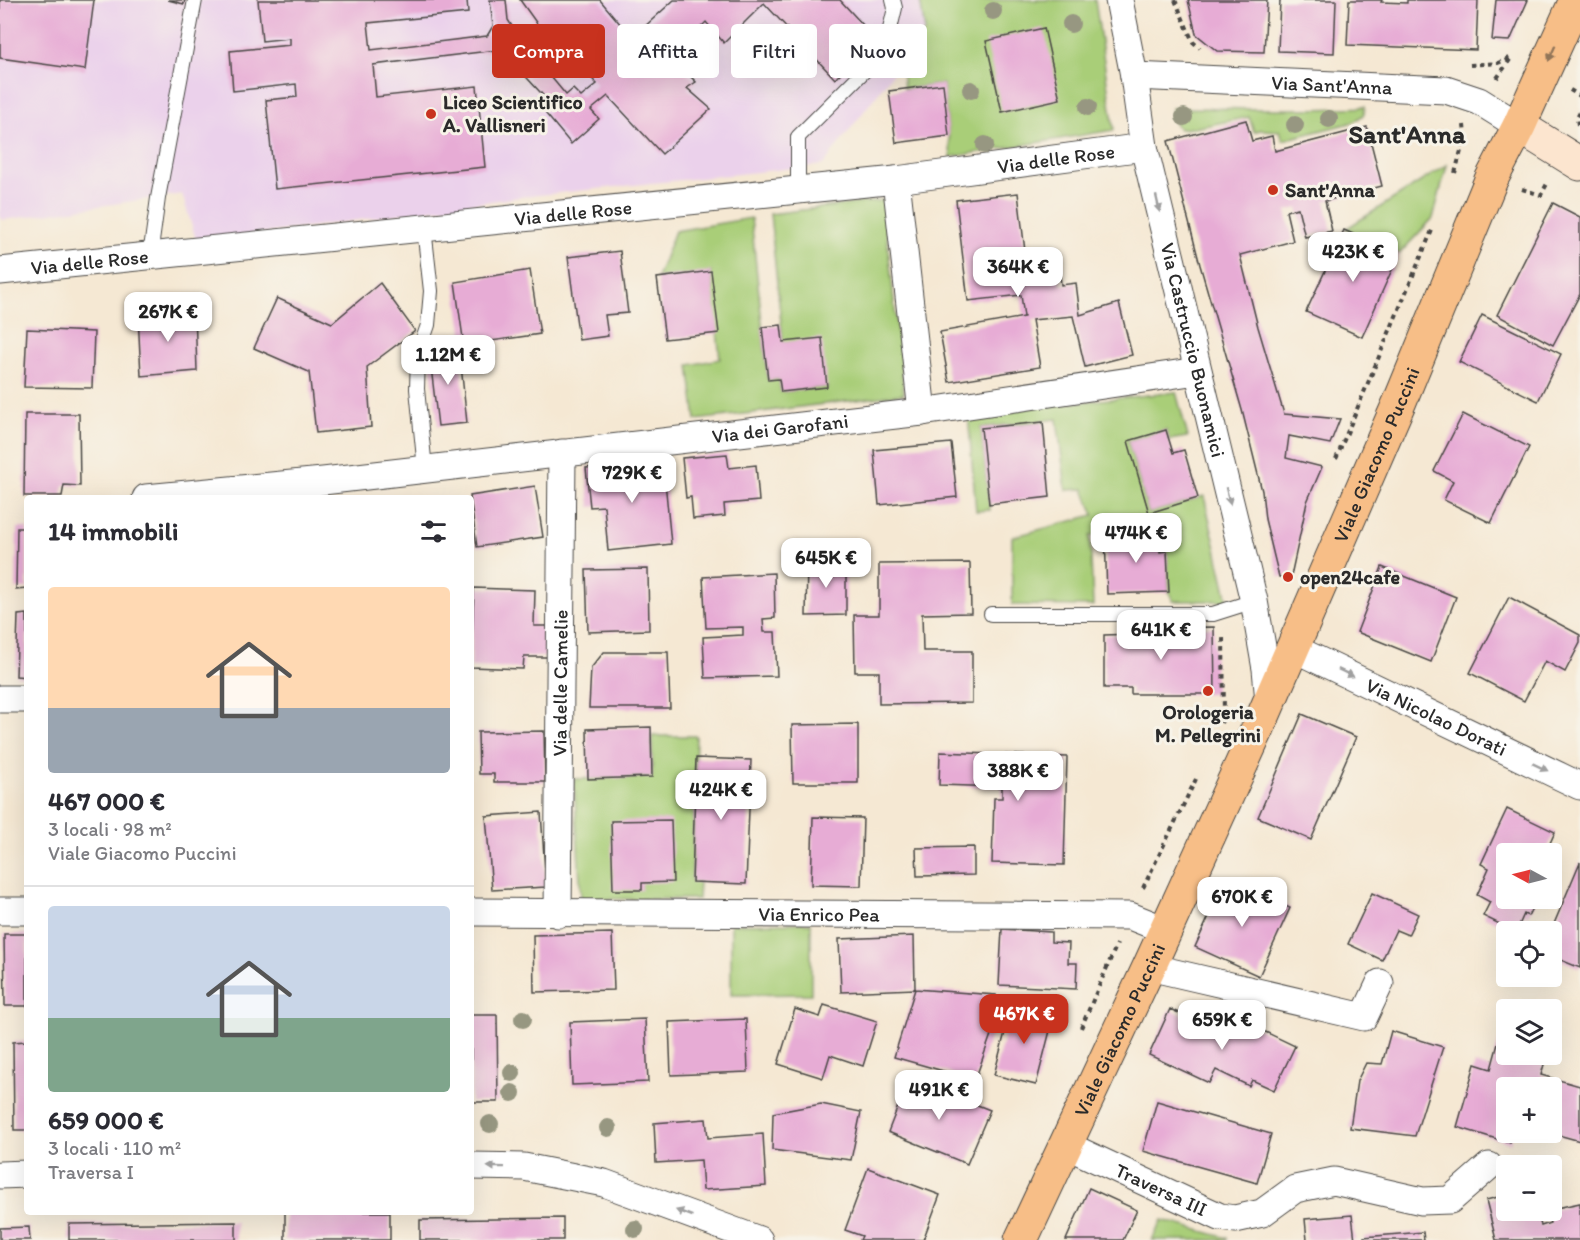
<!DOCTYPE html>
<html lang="it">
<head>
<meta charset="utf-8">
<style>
  :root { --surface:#fff; --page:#f7f7f7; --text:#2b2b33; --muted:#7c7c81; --line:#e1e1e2; --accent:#c8321e }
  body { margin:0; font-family:Itim,sans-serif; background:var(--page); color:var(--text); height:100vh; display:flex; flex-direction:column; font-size:22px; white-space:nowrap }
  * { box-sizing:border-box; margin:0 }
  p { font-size:20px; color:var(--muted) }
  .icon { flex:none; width:33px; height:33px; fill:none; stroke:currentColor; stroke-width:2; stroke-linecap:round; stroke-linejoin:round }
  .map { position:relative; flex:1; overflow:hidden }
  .drawer { position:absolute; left:24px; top:495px; width:450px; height:720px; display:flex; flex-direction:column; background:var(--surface); border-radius:6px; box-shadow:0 6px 24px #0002 }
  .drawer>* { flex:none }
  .top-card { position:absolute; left:492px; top:24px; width:570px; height:54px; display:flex; gap:12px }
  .needle { width:39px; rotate:277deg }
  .fabs { position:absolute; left:1496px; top:843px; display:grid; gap:12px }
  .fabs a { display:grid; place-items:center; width:66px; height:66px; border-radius:6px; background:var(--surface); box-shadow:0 6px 24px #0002; font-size:30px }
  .price { position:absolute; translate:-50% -51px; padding:0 14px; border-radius:12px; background:#fff; color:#222; font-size:20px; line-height:39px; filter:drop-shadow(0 2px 3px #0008) }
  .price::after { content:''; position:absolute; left:50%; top:36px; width:18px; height:14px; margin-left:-9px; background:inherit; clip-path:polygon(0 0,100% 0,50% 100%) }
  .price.on { background:var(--accent); color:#fff }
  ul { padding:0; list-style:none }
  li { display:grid; align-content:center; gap:12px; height:318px; padding:0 24px }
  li+li { border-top:2px solid var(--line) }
  li span { display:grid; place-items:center; height:186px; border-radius:6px; color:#555 }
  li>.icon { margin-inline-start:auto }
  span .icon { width:108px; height:108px; fill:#fffc; stroke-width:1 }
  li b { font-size:26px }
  h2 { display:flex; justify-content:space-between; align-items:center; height:72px; padding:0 24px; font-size:26px }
  .tag { padding:0 21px; border-radius:6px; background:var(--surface); box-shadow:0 6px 24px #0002; font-size:21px; line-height:54px }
  .tag.on { background:var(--accent); color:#fff }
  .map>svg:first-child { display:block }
  .built { fill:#ebd1eb }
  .green { fill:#a9ce78; stroke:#6a7c52; stroke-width:1.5 }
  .building { fill:#e7acd5 }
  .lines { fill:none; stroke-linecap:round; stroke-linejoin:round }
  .lane-casing { stroke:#494744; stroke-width:16 }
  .street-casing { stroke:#494744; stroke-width:29 }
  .secondary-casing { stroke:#494744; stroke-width:35 }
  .primary-casing { stroke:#494744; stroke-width:35 }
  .path { stroke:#494744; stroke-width:4; stroke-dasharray:4.5 4.5; stroke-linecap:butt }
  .lane { stroke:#fff; stroke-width:14 }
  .street { stroke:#fff; stroke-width:27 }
  .secondary { stroke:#fce5cf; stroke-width:33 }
  .primary { stroke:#f7be87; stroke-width:33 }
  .tree { fill:#979781 }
  .oneway { fill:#917459 }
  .oneway2 { fill:#a0a0a0 }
  .poi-dot { fill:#c8321e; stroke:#f7f3e8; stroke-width:2 }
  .labels { text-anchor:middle; stroke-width:6; stroke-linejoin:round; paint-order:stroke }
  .street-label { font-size:20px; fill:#2b2b2b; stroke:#f7f3e8 }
  .poi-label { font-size:20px; font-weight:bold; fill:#2b2b2b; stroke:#f7f3e8; text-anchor:start }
  .district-label { font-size:26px; font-weight:bold; fill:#2b2b2b; stroke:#f7f3e8 }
</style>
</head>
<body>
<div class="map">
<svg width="1580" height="1240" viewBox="0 0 1580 1240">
  <rect width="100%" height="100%" fill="#f7f3e8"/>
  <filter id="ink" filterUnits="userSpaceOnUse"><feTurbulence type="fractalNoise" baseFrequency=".0167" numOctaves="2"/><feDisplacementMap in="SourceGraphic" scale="12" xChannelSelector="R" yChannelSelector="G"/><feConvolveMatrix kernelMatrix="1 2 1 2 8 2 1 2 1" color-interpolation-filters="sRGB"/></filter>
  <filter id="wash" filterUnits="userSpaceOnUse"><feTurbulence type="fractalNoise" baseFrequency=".008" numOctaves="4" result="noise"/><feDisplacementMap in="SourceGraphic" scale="24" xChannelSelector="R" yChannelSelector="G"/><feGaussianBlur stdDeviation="1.35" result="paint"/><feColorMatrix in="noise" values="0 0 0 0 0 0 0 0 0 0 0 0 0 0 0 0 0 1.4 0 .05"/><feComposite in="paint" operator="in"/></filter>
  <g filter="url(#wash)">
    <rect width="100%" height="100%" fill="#f5e8d3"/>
    <polygon class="built" points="0,0 920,0 925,31 823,165 520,197 197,243 182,194 3,220 0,216"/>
    <g class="green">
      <polygon points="920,0 1095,0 1114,130 951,157 943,84 904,89 901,62 925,31"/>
      <path d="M1365,107L1364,114L1354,122L1283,140L1280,131L1260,130L1254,132L1249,117L1194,128L1179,129L1173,120L1172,108C1236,108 1300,111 1365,107Z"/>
      <polygon points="1447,165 1433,218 1399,254 1344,230"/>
      <polygon points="883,200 904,394 696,420 689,365 720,359 711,272 657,278 675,231 751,218 768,380 779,379 781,392 827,387 783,342 770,214"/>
      <polygon points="1176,392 1188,437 1169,440 1166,430 1128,441 1149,513 1204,496 1228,601 1173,601 1169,592 1167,552 1160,552 1158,532 1090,536 1093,606 1012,605 1012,537 1094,515 1084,489 1066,490 1057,419 981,428 990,510 976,511 968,414"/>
      <polygon points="652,736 696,736 692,881 699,882 698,899 581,899 574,779 652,777"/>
      <polygon points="811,923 811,994 731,995 731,924"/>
      <polygon points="1162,1220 1227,1238 1227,1240 1152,1240"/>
    </g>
    <g id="blocks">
      <g class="building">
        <polygon points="0,0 94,0 85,70 0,58"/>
        <polygon points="168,0 185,0 184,4"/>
        <polygon points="258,0 467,0 468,13 368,23 371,50 487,36 493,26 490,0 506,0 508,20 522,42 566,95 573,89 581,97 597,84 554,39 550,42 520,0 600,0 632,38 674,0 840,0 875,38 835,79 764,3 724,43 706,22 671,57 696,82 687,88 711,109 662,154 608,96 591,110 599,119 571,144 546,114 553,106 504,53 489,51 373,65 376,97 477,86 485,167 275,189 266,100 297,97 296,84 233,91 230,51 290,45 290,38 262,41"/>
        <polygon points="1188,0 1267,0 1264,52 1217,51 1196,34"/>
        <polygon points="1280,0 1336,0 1334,53 1278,51"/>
        <polygon points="1349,0 1382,0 1381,2 1407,3 1407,0 1478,0 1476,50 1347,45"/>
        <polygon points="1496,0 1528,0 1510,41 1492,40"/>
        <polygon points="1044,28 1060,99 1002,112 986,41"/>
        <polygon points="943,84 949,136 896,143 889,91"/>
        <polygon points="1246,120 1252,141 1272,136 1275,151 1367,127 1382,186 1325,201 1332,231 1305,237 1298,208 1286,211 1293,241 1240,255 1258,327 1284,414 1340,419 1330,444 1289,436 1286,458 1322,467 1307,502 1291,576 1279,577 1265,519 1262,491 1242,410 1200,265 1168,141"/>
        <polygon points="1018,193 1027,268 1059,264 1061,285 1076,283 1080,315 1119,303 1132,355 1085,367 1073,316 1032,320 1040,367 949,382 940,332 1024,317 1021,295 968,301 956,200"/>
        <polygon points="1553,203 1580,217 1580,294 1553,345 1497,315"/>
        <polygon points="1344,230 1399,254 1362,337 1306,312"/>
        <polygon points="620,251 628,313 605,315 608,336 579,340 568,257"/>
        <polygon points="530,270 540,334 464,345 455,282"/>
        <polygon points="711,271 719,333 665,339 657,278"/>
        <polygon points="380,283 415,331 367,367 371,427 316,433 309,372 254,348 277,298 332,323"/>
        <polygon points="195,311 197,371 141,376 138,314"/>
        <polygon points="1482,315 1561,354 1538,401 1459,362"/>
        <polygon points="781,325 783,342 822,338 827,387 781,392 779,379 768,380 762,327"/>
        <polygon points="27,329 94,332 92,388 24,387"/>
        <polygon points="459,346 467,423 438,426 429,350"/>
        <polygon points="25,414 79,414 80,486 64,485 62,496 24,496"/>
        <polygon points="1463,414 1529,447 1491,523 1444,500 1453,481 1434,471"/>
        <polygon points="1043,422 1050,497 989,504 981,428"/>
        <polygon points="1166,430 1173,453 1184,450 1198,498 1149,513 1128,441"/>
        <polygon points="951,443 957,497 879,505 874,450"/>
        <polygon points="727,454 729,468 756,465 759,501 724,504 725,516 693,519 691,497 686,498 682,458"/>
        <polygon points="663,460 671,544 608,551 604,506 590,507 586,468"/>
        <polygon points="535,486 543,537 477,547 470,496"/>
        <polygon points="17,528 27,528 27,588 16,589"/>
        <polygon points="1159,532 1160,552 1167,551 1169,592 1107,594 1105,534"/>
        <polygon points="807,562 846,562 846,615 806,616"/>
        <polygon points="970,563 971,613 922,614 923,651 972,651 972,703 879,704 879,672 855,672 854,615 879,615 879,564"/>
        <polygon points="1382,567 1456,597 1431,662 1357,632"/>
        <polygon points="648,569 649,630 588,632 586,570"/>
        <polygon points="774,573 775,618 763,619 764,632 775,632 777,676 705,678 703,637 743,635 743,627 706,628 703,577"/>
        <polygon points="474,588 535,590 534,626 548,626 547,657 524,657 523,669 471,667"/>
        <polygon points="1509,597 1580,635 1580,643 1565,672 1545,661 1524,701 1470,673"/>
        <polygon points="27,614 27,677 16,676 18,615"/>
        <polygon points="1214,627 1215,694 1131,694 1131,688 1104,688 1104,635 1133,634 1133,628"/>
        <polygon points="604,652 668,652 670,708 589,708 591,668"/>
        <polygon points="1302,714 1356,737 1311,840 1258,817"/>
        <polygon points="858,724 858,783 793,783 792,725"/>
        <polygon points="651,727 652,777 588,779 587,729"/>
        <polygon points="544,731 545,782 494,782 494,774 479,774 478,732"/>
        <polygon points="940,752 1067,757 1064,865 992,863 994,798 1002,798 1002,787 939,785"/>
        <polygon points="696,758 751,760 746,884 692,882"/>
        <polygon points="1507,809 1555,832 1545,854 1506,854 1506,898 1537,898 1528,916 1524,914 1516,932 1483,916 1490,902 1477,895 1489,868 1481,864"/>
        <polygon points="541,812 546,887 492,890 486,816"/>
        <polygon points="813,817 863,818 861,886 811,885"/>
        <polygon points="671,820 673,882 642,883 642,890 613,890 611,821"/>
        <polygon points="974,847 974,875 917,876 916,848"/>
        <polygon points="1580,862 1580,968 1551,956 1551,931"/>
        <polygon points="1226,879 1290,908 1259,976 1195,947"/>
        <polygon points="1372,893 1418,914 1408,935 1396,930 1382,960 1348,944"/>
        <polygon points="1002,929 1051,932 1051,942 1069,943 1068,963 1077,963 1076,989 999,985"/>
        <polygon points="612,933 614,990 534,992 533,935"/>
        <polygon points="4,934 27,934 27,1006 5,1006"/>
        <polygon points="914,936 915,989 996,995 993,1029 975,1080 894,1057 915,989 841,992 839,939"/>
        <polygon points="824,1005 877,1021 863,1066 830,1055 823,1078 778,1064 795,1009 820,1017"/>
        <polygon points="1012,1005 1054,1015 1036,1085 994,1075"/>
        <polygon points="1170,1009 1224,1034 1232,1016 1295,1046 1274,1090 1252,1080 1249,1086 1216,1070 1209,1083 1149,1055"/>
        <polygon points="471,1015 497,1015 498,1102 471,1102"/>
        <polygon points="1505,1018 1506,1054 1547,1054 1541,1075 1580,1086 1580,1141 1551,1133 1551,1088 1506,1088 1506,1132 1513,1132 1510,1143 1457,1127 1475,1064 1491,1069"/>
        <polygon points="645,1019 648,1082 572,1085 570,1022"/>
        <polygon points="746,1019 748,1072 671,1075 669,1022"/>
        <polygon points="1551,1021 1557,1022 1552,1041 1551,1041"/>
        <polygon points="1391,1031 1443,1047 1415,1136 1350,1128 1357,1081 1366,1063 1382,1064"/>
        <polygon points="27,1041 27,1130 14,1130 13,1042"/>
        <polygon points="909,1078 990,1110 967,1164 888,1132"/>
        <polygon points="1157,1101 1271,1134 1257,1183 1143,1151"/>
        <polygon points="821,1104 861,1112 851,1160 772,1150 773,1113"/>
        <polygon points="706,1119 708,1138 763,1134 766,1186 703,1190 701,1160 656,1163 654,1123"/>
        <polygon points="868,1168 940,1195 923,1240 860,1240 862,1236 845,1230"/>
        <polygon points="1089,1188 1137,1210 1123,1240 1066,1240"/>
        <polygon points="1506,1195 1506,1210 1537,1210 1541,1226 1550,1223 1547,1210 1580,1203 1580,1240 1496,1240 1486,1200"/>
        <rect x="285" y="1212" width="105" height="28"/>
        <polygon points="1352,1215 1355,1240 1307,1240 1305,1219"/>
        <polygon points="563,1218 563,1240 420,1240 420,1220"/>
        <polygon points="236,1222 236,1240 69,1240 69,1224"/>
        <polygon points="29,1227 30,1240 0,1240 0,1228"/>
        <polygon points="1423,1232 1424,1240 1364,1240 1364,1237"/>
      </g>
    </g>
  </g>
  <g filter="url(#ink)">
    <use href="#blocks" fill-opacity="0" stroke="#494744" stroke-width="1.5"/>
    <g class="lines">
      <g class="lane-casing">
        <g id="lane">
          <polyline points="798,190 798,137 885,50 895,8 893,0"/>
          <polyline points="424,228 431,291 428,325 418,354 417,389 425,469"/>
          <polyline points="150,256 158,198 195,0"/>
          <polyline points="991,614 1213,614 1254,601"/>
        </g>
      </g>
      <g class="street-casing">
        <g id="street">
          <path id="s1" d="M1119,0L1134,76L1144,147L1254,601L1266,669L1269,701"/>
          <path id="s2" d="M1134,76L1446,90L1479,101L1519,126"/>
          <polyline points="896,180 922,412"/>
          <path id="s3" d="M0,271L896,180L1144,147"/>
          <path id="s4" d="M146,498L323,481L922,412L1197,371"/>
          <path id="s5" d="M1293,648L1580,786"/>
          <polyline points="0,699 27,699"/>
          <polyline points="0,911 27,911"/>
          <path id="s6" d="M471,912L1130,916L1165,930"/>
          <path id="s7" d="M558,914L562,453"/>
          <polyline points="1149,967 1364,1017 1380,983"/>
          <path id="s8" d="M1066,1145L1220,1217L1235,1219L1262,1213L1295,1189L1334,1181L1422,1201L1450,1200L1489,1166"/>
          <polyline points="471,1166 524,1167 604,1183 759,1240"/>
          <polyline points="0,1175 27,1174"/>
        </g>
      </g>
      <g class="secondary-casing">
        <polyline id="secondary" points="1519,126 1580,164"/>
      </g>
      <g class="primary-casing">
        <g id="primary">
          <path id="s9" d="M1021,1240L1149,967L1258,728L1400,401L1491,180L1519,126L1576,0"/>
        </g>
      </g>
      <g class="path">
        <polyline points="1175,0 1193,42 1200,48"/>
        <polyline points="1470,65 1498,63 1512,57"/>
        <polyline points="1497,78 1512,57"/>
        <polyline points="1570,90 1580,96"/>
        <polyline points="1578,125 1577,118 1580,112"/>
        <polyline points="1455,173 1465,136 1464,125"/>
        <polyline points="1522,189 1541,195 1548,182"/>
        <polyline points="1336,459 1433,228"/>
        <polyline points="1221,723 1224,716 1223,635"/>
        <polyline points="1143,888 1196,779"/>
        <polyline points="1081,1028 1117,944"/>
      </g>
      <use href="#lane" class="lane"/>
      <use href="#street" class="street"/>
      <use href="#secondary" class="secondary"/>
      <use href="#primary" class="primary"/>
    </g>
    <g class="tree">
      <circle cx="993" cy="11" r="9"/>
      <circle cx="1071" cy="24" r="9"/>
      <circle cx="971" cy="90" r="9"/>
      <circle cx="1088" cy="107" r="9"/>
      <circle cx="1184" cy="117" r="9"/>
      <circle cx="1329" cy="119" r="9"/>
      <circle cx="1295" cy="125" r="9"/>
      <circle cx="985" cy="145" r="9"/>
      <circle cx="523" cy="1019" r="9"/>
      <circle cx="512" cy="1073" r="9"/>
      <circle cx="512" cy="1093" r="9"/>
      <circle cx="490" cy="1124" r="9"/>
      <circle cx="608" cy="1128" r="9"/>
      <circle cx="635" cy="1229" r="9"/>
    </g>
    <defs><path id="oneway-solid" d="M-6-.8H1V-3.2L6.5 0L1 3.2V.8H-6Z" transform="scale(1.5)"/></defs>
    <use class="oneway" href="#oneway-solid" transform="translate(1552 53) rotate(114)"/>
    <g class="oneway2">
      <use href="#oneway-solid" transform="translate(1158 204) rotate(77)"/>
      <use href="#oneway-solid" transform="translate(1228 496) rotate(76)"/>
      <use href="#oneway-solid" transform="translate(1346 673) rotate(26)"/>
      <use href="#oneway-solid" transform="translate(1540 767) rotate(26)"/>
      <use href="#oneway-solid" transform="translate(496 1167) rotate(-179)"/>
      <use href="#oneway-solid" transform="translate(684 1213) rotate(-160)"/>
    </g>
  </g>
  <g class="poi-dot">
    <circle cx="431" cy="114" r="6"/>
    <circle cx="1273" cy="190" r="6"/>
    <circle cx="1288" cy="577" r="6"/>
    <circle cx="1208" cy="691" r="6"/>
  </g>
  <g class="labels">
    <g class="street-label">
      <text dy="7" stroke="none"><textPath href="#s2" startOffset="198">Via Sant'Anna</textPath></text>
      <text dy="7" stroke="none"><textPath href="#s3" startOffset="1062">Via delle Rose</textPath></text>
      <text dy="7" stroke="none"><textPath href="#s3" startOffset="576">Via delle Rose</textPath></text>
      <text dy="7" stroke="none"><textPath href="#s3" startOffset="90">Via delle Rose</textPath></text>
      <text dy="7" stroke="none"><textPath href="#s1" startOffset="358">Via Castruccio Buonamici</textPath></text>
      <text dy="7" stroke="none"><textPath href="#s4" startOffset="638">Via dei Garofani</textPath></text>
      <text dy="7" stroke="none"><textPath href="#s9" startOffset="862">Viale Giacomo Puccini</textPath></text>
      <text dy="7" stroke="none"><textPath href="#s7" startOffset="231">Via delle Camelie</textPath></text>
      <text dy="7" stroke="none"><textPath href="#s5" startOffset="159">Via Nicolao Dorati</textPath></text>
      <text dy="7" stroke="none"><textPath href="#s6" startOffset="348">Via Enrico Pea</textPath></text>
      <text dy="7" stroke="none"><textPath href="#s9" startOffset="232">Viale Giacomo Puccini</textPath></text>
      <text dy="7" stroke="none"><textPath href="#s8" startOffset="105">Traversa III</textPath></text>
    </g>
    <g class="poi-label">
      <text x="443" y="109">Liceo Scientifico<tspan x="443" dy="23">A. Vallisneri</tspan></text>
      <text x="1285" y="197">Sant'Anna</text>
      <text x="1300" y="584">open24cafe</text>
      <text x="1208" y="719" text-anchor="middle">Orologeria<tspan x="1208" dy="23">M. Pellegrini</tspan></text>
    </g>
    <g class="district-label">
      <text x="1407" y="143">Sant'Anna</text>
    </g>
  </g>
</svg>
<div class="fabs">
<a><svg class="needle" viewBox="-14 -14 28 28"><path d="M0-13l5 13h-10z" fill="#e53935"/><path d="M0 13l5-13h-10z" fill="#7c7c81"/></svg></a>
<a><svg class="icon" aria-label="locate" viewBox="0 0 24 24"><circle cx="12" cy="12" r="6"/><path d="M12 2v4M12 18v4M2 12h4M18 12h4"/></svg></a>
<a><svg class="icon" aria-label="layers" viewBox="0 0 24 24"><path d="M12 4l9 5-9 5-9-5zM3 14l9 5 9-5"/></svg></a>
<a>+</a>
<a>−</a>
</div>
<b class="price" style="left:1353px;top:283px">423K €</b>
<b class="price" style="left:1018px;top:298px">364K €</b>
<b class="price" style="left:168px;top:343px">267K €</b>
<b class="price" style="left:448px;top:386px">1.12M €</b>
<b class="price" style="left:632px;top:504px">729K €</b>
<b class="price" style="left:1136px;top:564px">474K €</b>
<b class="price" style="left:826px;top:589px">645K €</b>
<b class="price" style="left:1161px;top:661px">641K €</b>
<b class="price" style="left:1018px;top:802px">388K €</b>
<b class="price" style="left:721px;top:821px">424K €</b>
<b class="price" style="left:1242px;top:928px">670K €</b>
<b class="price on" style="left:1024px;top:1045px">467K €</b>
<b class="price" style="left:1222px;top:1051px">659K €</b>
<b class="price" style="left:939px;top:1121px">491K €</b>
<div class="top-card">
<a class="tag on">Compra</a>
<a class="tag">Affitta</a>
<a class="tag">Filtri</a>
<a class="tag">Nuovo</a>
</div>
<section class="drawer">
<h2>14 immobili<svg class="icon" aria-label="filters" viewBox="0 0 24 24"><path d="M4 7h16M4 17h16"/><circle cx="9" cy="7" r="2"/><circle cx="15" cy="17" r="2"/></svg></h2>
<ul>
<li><span style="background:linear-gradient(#ffd9b3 65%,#9aa5b1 0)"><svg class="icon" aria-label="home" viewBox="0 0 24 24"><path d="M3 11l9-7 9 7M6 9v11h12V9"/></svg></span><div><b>467 000 €</b><p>3 locali · 98 m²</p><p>Viale Giacomo Puccini</p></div></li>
<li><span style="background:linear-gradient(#c9d6e8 60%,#7fa58c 0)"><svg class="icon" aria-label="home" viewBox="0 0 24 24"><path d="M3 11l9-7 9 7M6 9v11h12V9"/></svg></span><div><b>659 000 €</b><p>3 locali · 110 m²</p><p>Traversa I</p></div></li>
</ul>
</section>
</div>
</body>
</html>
